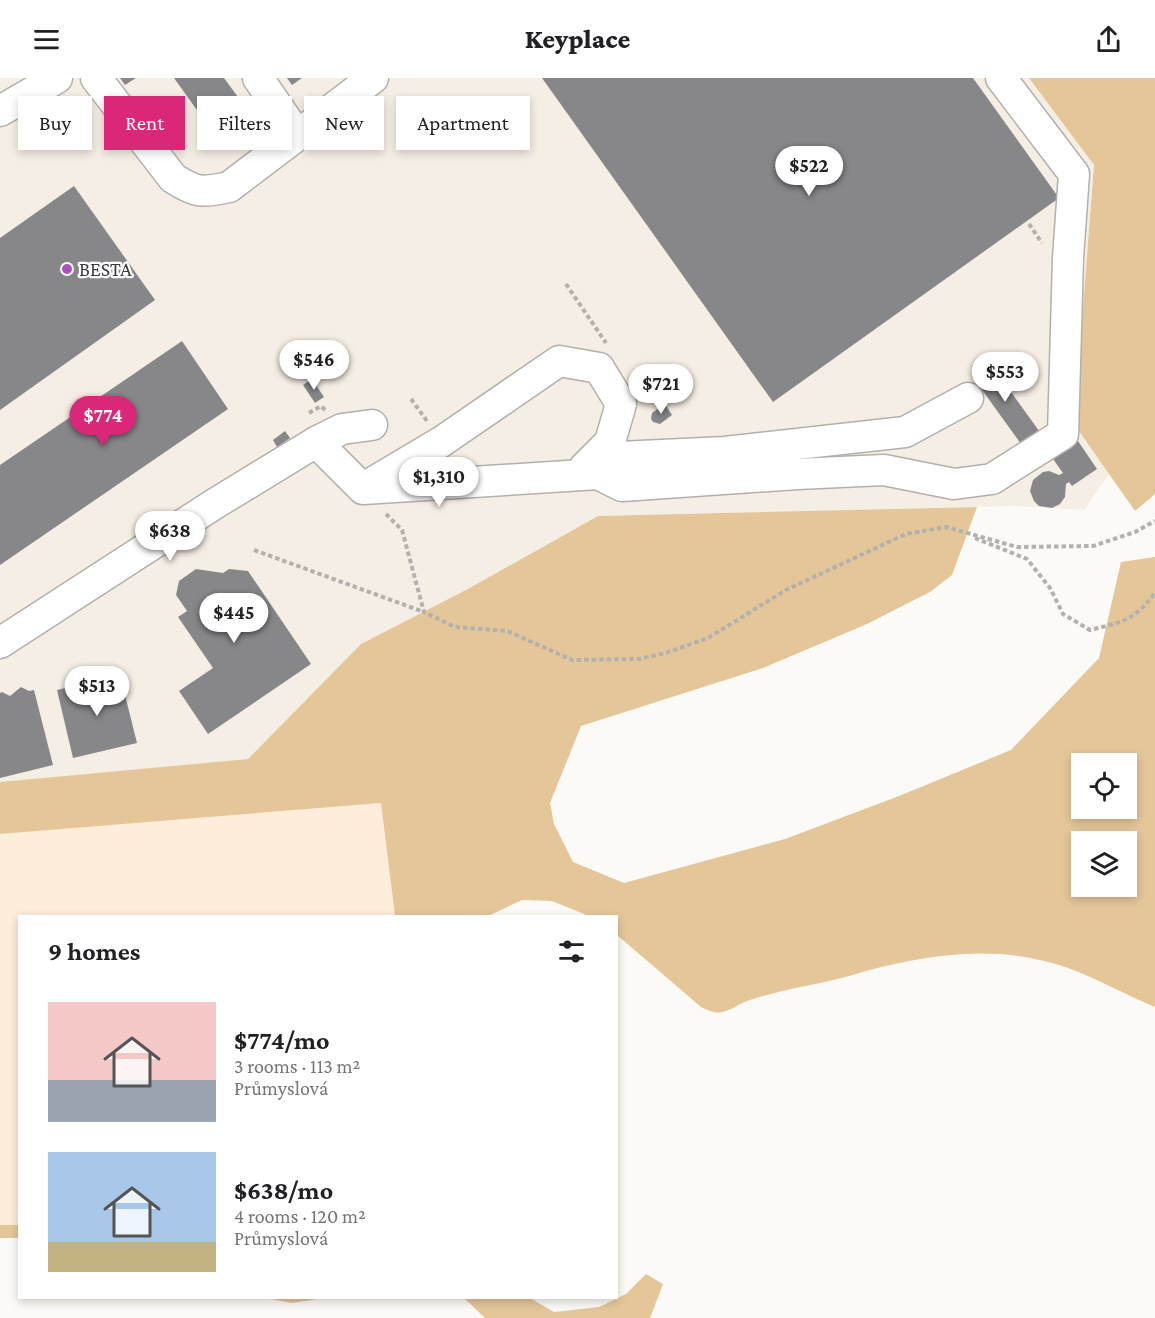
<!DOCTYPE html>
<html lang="en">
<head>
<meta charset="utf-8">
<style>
  :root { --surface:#fff; --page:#f6f6f6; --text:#202124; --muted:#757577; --accent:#db2777 }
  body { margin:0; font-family:"Crimson Pro",serif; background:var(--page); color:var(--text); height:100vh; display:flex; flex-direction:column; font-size:22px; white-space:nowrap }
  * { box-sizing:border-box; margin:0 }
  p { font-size:20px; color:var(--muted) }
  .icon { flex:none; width:33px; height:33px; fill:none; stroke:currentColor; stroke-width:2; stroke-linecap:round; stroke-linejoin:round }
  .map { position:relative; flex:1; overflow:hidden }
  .sheet { position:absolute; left:18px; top:837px; width:600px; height:384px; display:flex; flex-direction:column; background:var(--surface); border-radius:0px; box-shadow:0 3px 9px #0003 }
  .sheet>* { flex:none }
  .hud { position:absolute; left:18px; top:18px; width:600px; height:54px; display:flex; gap:12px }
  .tools { position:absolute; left:1071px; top:675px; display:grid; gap:12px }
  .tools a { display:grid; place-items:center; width:66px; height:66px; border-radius:0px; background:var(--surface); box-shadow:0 3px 9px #0003; font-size:30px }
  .price { position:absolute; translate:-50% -51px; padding:0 14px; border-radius:21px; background:#fff; color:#222; font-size:20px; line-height:39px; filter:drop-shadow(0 2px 3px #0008) }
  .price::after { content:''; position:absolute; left:50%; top:36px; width:18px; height:14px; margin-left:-9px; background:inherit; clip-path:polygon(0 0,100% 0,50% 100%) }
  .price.current { background:var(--accent); color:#fff }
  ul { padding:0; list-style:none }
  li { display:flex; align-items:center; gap:18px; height:150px; padding:0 30px }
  li span { display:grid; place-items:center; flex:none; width:168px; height:120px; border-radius:0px; color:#555 }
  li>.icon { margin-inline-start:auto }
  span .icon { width:72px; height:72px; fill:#fffc; stroke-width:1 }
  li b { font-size:26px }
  h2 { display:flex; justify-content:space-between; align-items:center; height:72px; padding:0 30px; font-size:26px }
  .pill { padding:0 21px; border-radius:0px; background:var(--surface); box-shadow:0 3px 9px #0003; font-size:21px; line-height:54px }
  .pill.current { background:var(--accent); color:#fff }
  header { display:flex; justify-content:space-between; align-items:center; height:78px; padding:0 30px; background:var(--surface); font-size:27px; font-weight:800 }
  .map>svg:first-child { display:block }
  .commercial { fill:#feeddb }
  .built { fill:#f5eee4 }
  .green { fill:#e4c699; fill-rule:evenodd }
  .building { fill:#87878a }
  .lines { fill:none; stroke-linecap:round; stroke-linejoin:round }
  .minor-casing { stroke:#b2b0ad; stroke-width:33 }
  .path { stroke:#b2b1ae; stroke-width:4; stroke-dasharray:4.5 3; stroke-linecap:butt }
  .minor { stroke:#fff; stroke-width:30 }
  .poi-dot { fill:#ac50bb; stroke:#fff; stroke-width:2 }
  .labels { text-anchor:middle; stroke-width:4.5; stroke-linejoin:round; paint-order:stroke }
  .poi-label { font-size:20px; fill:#3b3b39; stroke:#fff; text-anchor:start }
</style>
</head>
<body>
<header><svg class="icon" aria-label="menu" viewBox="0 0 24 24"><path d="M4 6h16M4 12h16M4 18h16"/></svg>Keyplace<svg class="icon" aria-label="share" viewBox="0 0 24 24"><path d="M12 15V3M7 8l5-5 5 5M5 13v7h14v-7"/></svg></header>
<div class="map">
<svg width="1155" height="1240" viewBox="0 0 1155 1240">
  <rect width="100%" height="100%" fill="#fcfaf7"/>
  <polygon class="commercial" points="381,725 395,838 20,838 19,1147 0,1147 0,756"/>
  <polygon class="built" points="0,0 1029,0 1094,87 1074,346 1109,396 1084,432 1015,428 598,438 466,512 361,566 248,681 0,704"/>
  <g class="green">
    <polygon points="1029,0 1155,0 1155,416 1135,433 1074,346 1094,87"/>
    <path d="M977,429L952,497L930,514L867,546L763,590L581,648L550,725L554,746L573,784L624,805L785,761L899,718L1011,672L1099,580L1121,484L1155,479V929C1126,917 1098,901 1068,890C996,864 920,877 849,898C816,907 778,912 747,923C739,926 731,932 723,934C716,936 707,932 701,929L617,857L616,838H589L552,823L522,822L488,838H395L381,725L0,756V704L248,681L361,566L466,512L598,438ZM1082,686H1126V730H1082ZM1082,764H1126V808H1082Z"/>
    <rect x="0" y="1147" width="19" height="13"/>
    <polygon points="646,1196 663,1206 650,1240 485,1240 464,1220 530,1220 554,1234 599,1229 626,1216"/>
    <polygon points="266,1220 324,1220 292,1225"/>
  </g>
  <g class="building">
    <polygon points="120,0 136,0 125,7"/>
    <polygon points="174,0 224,0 241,23 227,33 237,46 217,60"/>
    <polygon points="287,0 302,0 292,7"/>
    <polygon points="542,0 973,0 1059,120 773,324"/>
    <polygon points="74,108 155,222 0,332 0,160"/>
    <polygon points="182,263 228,331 0,487 0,387"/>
    <polygon points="985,278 1042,357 1024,370 972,298 977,294 972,288"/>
    <polygon points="312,301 324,319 315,325 303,307"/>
    <polygon points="665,326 672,337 660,346 653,344 651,341 652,335"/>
    <polygon points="285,353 290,360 277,369 273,362"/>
    <polygon points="1078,363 1097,391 1072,408 1069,404 1066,406 1065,419 1060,426 1052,430 1039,428 1034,423 1030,413 1033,402 1043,394 1049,393 1059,397 1063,395 1053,381"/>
    <polygon points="196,491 223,495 229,491 248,493 311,586 208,656 179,613 213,590 178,539 187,533 176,517 179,503"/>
    <polygon points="120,597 137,665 73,680 57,612"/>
    <polygon points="21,609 29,613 34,612 53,687 0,700 0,615 2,614 10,618"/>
  </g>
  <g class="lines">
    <g class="minor-casing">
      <g id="minor">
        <path d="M96,0L173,100C196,115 202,115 229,109L373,0"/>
        <polyline points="258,0 297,57"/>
        <polyline points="0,33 57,0"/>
        <polyline points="316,364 363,411 598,396 619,379 725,374 905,354 968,320"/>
        <polyline points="598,396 622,408 797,396 884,392 954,406 992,401 1063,356 1068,180 1074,96 1001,0"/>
        <polyline points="367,408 441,364 559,283 599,290 621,326 610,364 585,389"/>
        <polyline points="0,565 216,425 316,364 342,351 372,347"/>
      </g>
    </g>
    <g class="path">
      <polyline points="1029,146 1042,165"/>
      <polyline points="566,206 606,265"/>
      <polyline points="411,321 427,343"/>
      <polyline points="309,335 321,328 325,332"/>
      <polyline points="386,436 402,452 424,534 455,549 507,553 572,582 639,581 666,575 708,560 786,512 906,456 946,449 1017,469 1093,468 1135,454 1155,443"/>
      <path d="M975,460L1027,481L1050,510L1063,536L1090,552C1122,544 1134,543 1155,515"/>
      <polyline points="254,472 424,534"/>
    </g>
    <use href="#minor" class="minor"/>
  </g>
  <circle class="poi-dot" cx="67" cy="191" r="6"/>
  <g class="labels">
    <g class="poi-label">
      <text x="79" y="198">BESTA</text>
    </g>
  </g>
</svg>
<div class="tools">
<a><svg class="icon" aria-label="locate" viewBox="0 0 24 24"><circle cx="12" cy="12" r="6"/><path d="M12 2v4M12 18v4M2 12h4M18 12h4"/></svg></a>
<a><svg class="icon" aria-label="layers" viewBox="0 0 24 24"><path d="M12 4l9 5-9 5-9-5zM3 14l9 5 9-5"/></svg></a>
</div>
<b class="price" style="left:809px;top:119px">$522</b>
<b class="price" style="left:314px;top:313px">$546</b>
<b class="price" style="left:1005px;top:325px">$553</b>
<b class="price" style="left:661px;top:337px">$721</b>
<b class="price current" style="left:103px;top:369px">$774</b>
<b class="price" style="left:439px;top:430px">$1,310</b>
<b class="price" style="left:170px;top:484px">$638</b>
<b class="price" style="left:234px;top:566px">$445</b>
<b class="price" style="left:97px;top:639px">$513</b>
<div class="hud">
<a class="pill">Buy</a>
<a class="pill current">Rent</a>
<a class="pill">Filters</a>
<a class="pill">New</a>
<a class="pill">Apartment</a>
</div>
<section class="sheet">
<h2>9 homes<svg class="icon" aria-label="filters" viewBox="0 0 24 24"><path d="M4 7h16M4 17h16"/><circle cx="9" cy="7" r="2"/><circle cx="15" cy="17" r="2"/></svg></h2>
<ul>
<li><span style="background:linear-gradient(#f6c9c9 65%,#9aa5b1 0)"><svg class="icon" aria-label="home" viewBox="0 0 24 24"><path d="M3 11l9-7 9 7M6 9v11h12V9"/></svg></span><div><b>$774/mo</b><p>3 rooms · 113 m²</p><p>Průmyslová</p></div></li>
<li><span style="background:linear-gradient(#a9c7e8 75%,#c2b280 0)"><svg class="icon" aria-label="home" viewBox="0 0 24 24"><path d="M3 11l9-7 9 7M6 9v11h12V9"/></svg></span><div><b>$638/mo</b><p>4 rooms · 120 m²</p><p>Průmyslová</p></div></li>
</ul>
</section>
</div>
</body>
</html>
